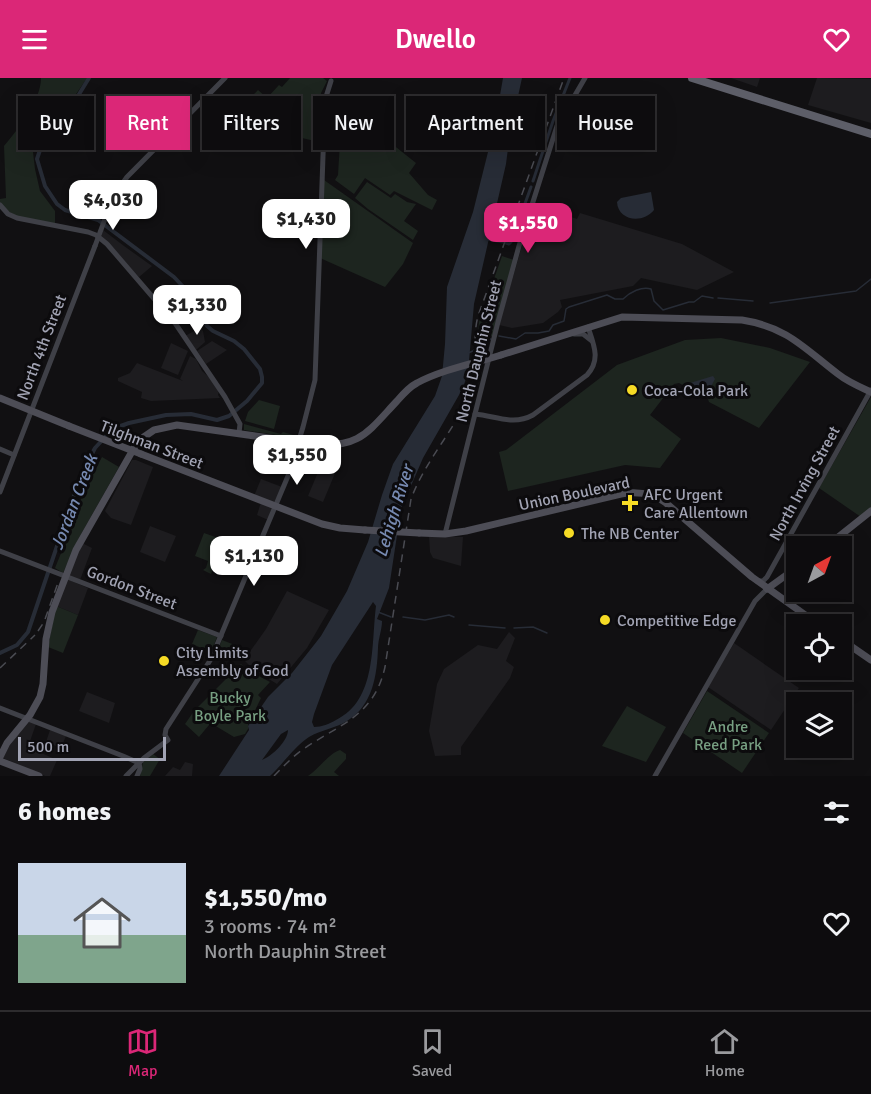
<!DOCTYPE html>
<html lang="en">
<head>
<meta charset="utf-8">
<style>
  :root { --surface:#0d0c0e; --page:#1b1a1c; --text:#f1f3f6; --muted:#9a9b9e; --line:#2d2c2e; --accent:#db2777 }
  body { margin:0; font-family:Signika,sans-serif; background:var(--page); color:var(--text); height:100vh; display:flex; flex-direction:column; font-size:22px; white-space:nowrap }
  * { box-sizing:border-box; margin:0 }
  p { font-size:20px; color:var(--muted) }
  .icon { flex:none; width:33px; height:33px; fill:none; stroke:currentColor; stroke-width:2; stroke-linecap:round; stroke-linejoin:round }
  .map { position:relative; height:698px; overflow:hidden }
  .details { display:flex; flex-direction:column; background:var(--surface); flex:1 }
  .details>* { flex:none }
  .top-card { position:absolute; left:18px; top:18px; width:836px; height:54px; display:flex; gap:12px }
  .needle { width:39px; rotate:41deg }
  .buttons { position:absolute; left:786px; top:458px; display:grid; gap:12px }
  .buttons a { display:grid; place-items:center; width:66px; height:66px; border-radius:0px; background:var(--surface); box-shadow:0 6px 24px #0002,0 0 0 2px var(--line); font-size:30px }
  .scale { position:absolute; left:18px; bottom:15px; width:148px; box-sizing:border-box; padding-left:6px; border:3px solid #a1a3b3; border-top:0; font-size:16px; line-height:21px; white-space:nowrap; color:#a1a3b3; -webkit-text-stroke:4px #0c0b0d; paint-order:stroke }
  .price { position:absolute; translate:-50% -51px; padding:0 14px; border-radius:12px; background:#fff; color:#222; font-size:20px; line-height:39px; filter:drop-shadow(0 2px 3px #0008) }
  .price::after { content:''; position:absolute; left:50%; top:36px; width:18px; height:14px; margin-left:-9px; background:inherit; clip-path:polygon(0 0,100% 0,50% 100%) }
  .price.current { background:var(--accent); color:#fff }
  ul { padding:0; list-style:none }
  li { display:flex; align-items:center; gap:18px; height:150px; padding:0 18px }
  li span { display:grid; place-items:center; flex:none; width:168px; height:120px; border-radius:0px; color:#555 }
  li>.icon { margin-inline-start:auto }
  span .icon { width:72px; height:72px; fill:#fffc; stroke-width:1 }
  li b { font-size:26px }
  h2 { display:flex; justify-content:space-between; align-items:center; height:72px; padding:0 18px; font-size:26px }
  .tag { padding:0 21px; border-radius:0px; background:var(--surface); box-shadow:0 6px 24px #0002,0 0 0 2px var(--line); font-size:21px; line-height:54px }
  .tag.current { background:var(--accent); color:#fff }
  header { display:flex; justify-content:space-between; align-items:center; height:78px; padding:0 18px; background:var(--accent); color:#fff; font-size:27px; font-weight:600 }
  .tabs { display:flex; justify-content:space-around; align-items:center; height:84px; border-top:2px solid var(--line); background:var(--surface); font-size:16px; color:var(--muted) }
  .tabs a { display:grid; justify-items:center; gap:3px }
  .tabs .current { color:var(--accent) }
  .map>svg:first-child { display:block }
  .built { fill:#1d1c1f }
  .green { fill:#1d251f }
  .water { fill:#272c36; fill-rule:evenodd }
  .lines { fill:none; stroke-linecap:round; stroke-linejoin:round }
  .stream { stroke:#272c36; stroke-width:1.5 }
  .canal { stroke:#272c36; stroke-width:3 }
  .river { stroke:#272c36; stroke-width:4 }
  .secondary { stroke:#3f4047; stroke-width:5 }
  .primary { stroke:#4d4d56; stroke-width:7 }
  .highway { stroke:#5d5e68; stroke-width:8 }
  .rail { stroke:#4a4b52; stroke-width:1.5; stroke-dasharray:8 6; stroke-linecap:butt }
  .secondary-bridge { stroke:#3f4047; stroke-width:5 }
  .primary-bridge { stroke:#4d4d56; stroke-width:7 }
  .poi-dot { fill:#f6db25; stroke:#0c0b0d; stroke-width:2 }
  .labels { text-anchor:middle; stroke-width:6; stroke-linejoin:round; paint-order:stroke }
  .street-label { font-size:16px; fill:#a1a3b3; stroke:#0c0b0d }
  .poi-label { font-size:16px; fill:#a1a3b3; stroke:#0c0b0d; text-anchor:start }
  .park-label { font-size:16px; fill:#779f82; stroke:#0c0b0d }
  .water-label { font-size:18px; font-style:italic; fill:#7689b0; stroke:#0c0b0d }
</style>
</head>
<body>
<header><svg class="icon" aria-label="menu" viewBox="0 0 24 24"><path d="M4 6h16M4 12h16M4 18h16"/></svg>Dwello<svg class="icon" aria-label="heart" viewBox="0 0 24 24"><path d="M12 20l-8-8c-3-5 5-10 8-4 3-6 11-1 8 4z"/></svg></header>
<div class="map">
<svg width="871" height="698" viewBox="0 0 871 698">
  <rect width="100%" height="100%" fill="#111012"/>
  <g class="built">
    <polygon points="731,0 760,0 757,9"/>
    <polygon points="817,0 871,1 871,45 808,27"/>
    <polygon points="580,135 682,166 734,194 697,212 641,200 633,208 560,222 562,229 558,234 543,245 512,250 499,247 524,161 540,145 570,141 571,139 577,141"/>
    <polygon points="103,152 124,168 152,188 139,199 101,159"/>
    <polygon points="197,245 203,253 205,264 196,272 185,258 194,253 192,249"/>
    <polygon points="212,263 227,272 206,286 197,273"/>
    <polygon points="171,265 188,273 178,297 161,290"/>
    <polygon points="190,278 196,281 202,293 211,301 219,313 218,317 220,320 151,323 141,320 142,314 118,303 118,300 130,295 137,285 183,303 180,301"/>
    <polygon points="132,382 136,382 153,389 131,447 111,440 105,433"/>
    <polygon points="321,387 336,393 323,424 308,418"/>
    <polygon points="261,401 282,409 274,425 254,418"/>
    <polygon points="261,424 272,429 268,442 257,437"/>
    <polygon points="150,448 176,458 165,484 140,474"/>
    <polygon points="429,458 463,459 461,488 433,480 430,474"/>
    <polygon points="82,465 92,470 80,502 69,498"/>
    <polygon points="67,501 88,510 78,537 56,528"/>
    <polygon points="287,513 329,532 307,570 277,606 254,592 244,582 266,551"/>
    <polygon points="509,554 515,560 506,583 514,589 510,600 461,669 461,677 435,678 429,653 437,606 444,591 478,567 497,571"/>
    <polygon points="734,565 799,610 771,652 708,609"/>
    <polygon points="87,614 115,625 109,645 79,633"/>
    <polygon points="28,643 36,646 28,669 57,682 50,698 45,698 3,680 10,667"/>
    <polygon points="50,652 66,658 61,670 46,664"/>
    <polygon points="185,684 193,686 192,698 165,698 173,689 180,692"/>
  </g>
  <g class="green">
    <path d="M41,0H87L57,44L37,65L33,74L35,91L40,113L55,133V146C35,142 12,143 0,124V121L6,120L4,68C18,51 41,23 41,0Z"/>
    <polygon points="290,0 323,0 327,3 321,15 319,64 247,47 234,37 258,12 267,20 279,7 282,9"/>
    <polygon points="349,36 377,54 416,85 409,95 428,117 437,122 432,132 394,113 390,117 365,100 354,116 335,102 338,97 341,47 348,47"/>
    <polygon points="324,102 413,165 403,186 385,209 320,180"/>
    <polygon points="367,104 391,120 395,116 407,124 416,126 404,143 418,153 413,162 368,131 355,120"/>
    <polygon points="502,178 514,182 493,258 489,259 478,256 479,244"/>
    <polygon points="721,260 770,270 810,284 759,350 709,324 708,321 679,305 674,306 650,337 681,361 660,390 625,387 508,413 499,374 506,372 617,287 685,262"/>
    <polygon points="871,319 871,430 861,439 819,410"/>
    <polygon points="259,322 280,328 274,351 245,343 248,334"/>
    <polygon points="244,346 281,356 283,354 297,358 294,360 244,352"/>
    <polygon points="102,379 119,389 80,458 63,495 55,490 79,431 82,417"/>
    <polygon points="204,455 224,462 211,496 203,492 206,490 208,483 195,478"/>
    <polygon points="56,528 78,537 63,575 48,569"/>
    <polygon points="198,552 217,559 211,574 192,566"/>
    <polygon points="222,562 240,569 239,583 227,576 228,574 218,572"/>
    <polygon points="241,586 243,588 238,592 244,597 251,594 270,604 258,617 261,620 248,647 248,651 245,656 234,659 214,647 209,647 199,659 185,646 194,633"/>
    <polygon points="707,613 769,655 742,695 683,655"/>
    <polygon points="627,628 666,649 646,684 602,668"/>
    <path d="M340,672L346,676V681L334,694L339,698H308C319,691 328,676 340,672Z"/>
    <polygon points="153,676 160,681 150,698 140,698 143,684"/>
  </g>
  <g class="water">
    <path d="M503,0H522L510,55L506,86L474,226L468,294L463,310L423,380L401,431L389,510L377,541L382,543C382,552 378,561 378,570C377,597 373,627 347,643C336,650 321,652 309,659C294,669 283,686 270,698H219L249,652L248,648L268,619L292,595L321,558L347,513L368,464L382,417L393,386L435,318L442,298L445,266L447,209L473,134L495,46ZM373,524L376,528C371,567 377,622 336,642C329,646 322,649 314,649L312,644L314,636L332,587ZM288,652C288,663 272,678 262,682L281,656Z"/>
    <path d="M651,114L654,132C643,146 618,143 617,124L621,120Z"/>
    <polygon points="713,298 715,301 707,316 704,317 689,309 690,305"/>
  </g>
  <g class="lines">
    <g class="stream">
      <polyline points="718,220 753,223"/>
      <polyline points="770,225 856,213 871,201"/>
      <path d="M499,258L516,261L525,255H538L549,253L553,247L564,243L566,231L569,229L607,217L615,221H623C630,214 642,208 651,211L654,223L663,232L689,224H694L702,218L713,220"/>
      <polyline points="468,275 473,273 483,262 491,261"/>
      <polyline points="378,534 391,539"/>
      <polyline points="403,539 425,542 449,537 454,539"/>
      <polyline points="469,547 505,550"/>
      <polyline points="514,550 533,549 547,555"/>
    </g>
    <g class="canal">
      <polyline points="533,103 553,43 570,0"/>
      <polyline points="487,161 503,164"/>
      <polyline points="506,165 509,166 511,164 531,109"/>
    </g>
    <polyline class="river" points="0,575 17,567 28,554 81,397 95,370 107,357 115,350 129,345 166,337 191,336 217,342 229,338 247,323 262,305 262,299 260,291 244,271 234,263 213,253 207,248 190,216 174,199 98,142 65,132 57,126 45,108 37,81 41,69 45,62 62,44 89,0"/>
    <g class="secondary">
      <polyline points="0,127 8,136 17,140 88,154 96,157 107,166 175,245 225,319 240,346 239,355"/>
      <polyline points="109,130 118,112 127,99 225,0"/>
      <polyline points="574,256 583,256 592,263"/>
      <path d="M475,336C496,338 513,348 533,337L587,297C601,282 594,267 588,249"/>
      <polyline points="0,371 14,377"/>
      <polyline points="0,414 95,168"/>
      <polyline points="445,456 498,244 519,168 557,48 585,0"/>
      <polyline points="0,473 221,558"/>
      <polyline points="757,503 763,503 767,499 871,312"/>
      <polyline points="0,630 123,678 139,685"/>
      <polyline points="126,698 144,680 168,662 165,657 166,651 211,581 288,398 303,349 315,302 325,22 331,3"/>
      <polyline points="137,698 140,691 139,685"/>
      <polyline points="655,698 755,523 767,511"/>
    </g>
    <g class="primary">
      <path d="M501,277L622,239L742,242C787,249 804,270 838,296C848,304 860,309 871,314"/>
      <polyline points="0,320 69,348"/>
      <polyline points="141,376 322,446 340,450 365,452"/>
      <path d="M419,455L445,456L466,453L621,416C638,413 652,415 666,425L752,499L818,546"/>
      <polyline points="827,468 871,433"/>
      <polyline points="767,511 796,490"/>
      <polyline points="842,562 871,582"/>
      <polyline points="0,679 7,665 30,637 40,619 43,606 46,561 52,534 76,472 138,363 154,352 177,347 312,366"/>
      <polyline points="0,683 39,698"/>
    </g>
    <polyline class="highway" points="692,0 871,56"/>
    <g class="rail">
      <polyline points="38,553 44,544 59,502"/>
      <polyline points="0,590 35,557"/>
      <path d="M274,698C283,689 291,680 302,672C339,646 374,639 385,589L411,421C425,383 454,353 470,316C480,291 471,264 478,238L564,0"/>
    </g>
    <polyline class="secondary-bridge" points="95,168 109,130"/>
    <g class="primary-bridge">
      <polyline points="69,348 141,376"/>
      <path d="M312,366C359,371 367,355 397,323C403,316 409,309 417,305C441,292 475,285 501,277"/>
      <polyline points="365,452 419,455"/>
    </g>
  </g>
  <g class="poi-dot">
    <circle cx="632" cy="312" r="6"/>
    <path d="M627 416h6v6h6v6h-6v6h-6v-6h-6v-6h6z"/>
    <circle cx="569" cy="455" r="6"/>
    <circle cx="605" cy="542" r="6"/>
    <circle cx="164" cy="583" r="6"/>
  </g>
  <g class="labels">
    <g class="street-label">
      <text transform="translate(41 269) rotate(-69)" y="6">North 4th Street</text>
      <text transform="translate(478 273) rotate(-76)" y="6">North Dauphin Street</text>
      <text transform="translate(152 366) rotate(21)" y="6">Tilghman Street</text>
      <text transform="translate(804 405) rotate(-61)" y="6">North Irving Street</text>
      <text transform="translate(574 415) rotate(-12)" y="6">Union Boulevard</text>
      <text transform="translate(132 509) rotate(21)" y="6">Gordon Street</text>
    </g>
    <g class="poi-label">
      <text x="644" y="318">Coca-Cola Park</text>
      <text x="644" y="422">AFC Urgent<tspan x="644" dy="18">Care Allentown</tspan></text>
      <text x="581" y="461">The NB Center</text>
      <text x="617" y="548">Competitive Edge</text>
      <text x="176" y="580">City Limits<tspan x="176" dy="18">Assembly of God</tspan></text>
    </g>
    <g class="park-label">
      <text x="230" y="625">Bucky<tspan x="230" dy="18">Boyle Park</tspan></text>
      <text x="728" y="654">Andre<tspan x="728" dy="18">Reed Park</tspan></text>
    </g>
    <g class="water-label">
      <text transform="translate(74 424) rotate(-69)" y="6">Jordan Creek</text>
      <text transform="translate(394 433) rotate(-73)" y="6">Lehigh River</text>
    </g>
  </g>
</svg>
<div class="buttons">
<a><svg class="needle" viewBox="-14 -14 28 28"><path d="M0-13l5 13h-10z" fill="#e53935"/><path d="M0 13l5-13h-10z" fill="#9a9b9e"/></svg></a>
<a><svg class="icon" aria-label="locate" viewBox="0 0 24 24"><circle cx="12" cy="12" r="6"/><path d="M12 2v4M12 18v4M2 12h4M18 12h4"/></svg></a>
<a><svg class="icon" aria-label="layers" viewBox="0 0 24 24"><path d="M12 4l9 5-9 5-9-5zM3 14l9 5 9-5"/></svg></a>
</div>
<div class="scale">500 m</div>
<b class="price" style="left:113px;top:153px">$4,030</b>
<b class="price" style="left:306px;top:172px">$1,430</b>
<b class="price current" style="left:528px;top:176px">$1,550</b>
<b class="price" style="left:197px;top:258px">$1,330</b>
<b class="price" style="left:297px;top:408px">$1,550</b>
<b class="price" style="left:254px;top:509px">$1,130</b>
<div class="top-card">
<a class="tag">Buy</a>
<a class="tag current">Rent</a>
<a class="tag">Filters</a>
<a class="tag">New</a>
<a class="tag">Apartment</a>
<a class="tag">House</a>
</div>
</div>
<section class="details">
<h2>6 homes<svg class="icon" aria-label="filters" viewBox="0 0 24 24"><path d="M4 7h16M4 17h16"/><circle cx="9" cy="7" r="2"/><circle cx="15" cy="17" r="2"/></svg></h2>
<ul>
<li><span style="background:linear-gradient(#c9d6e8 60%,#7fa58c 0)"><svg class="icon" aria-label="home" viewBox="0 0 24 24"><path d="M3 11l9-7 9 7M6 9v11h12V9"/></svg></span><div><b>$1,550/mo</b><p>3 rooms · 74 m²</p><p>North Dauphin Street</p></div><svg class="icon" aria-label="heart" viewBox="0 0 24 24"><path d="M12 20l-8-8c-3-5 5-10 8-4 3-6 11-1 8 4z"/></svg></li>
</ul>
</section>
<nav class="tabs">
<a class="current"><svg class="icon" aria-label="map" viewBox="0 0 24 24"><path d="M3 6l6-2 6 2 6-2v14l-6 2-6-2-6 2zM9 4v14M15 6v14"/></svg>Map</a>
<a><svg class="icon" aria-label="saved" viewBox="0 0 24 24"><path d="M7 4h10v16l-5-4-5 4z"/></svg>Saved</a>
<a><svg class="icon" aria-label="home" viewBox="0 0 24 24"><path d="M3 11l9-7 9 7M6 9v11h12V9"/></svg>Home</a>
</nav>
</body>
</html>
